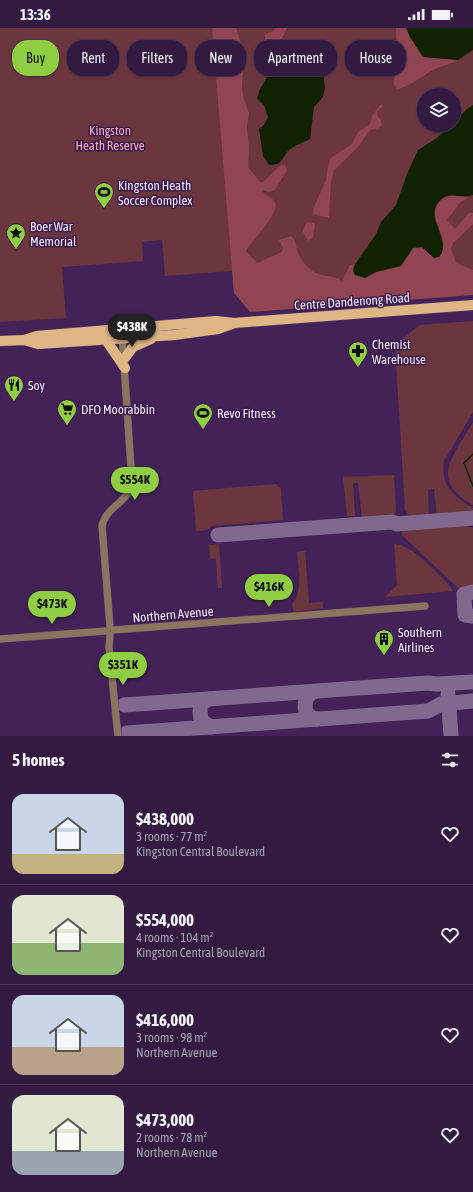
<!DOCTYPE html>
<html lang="en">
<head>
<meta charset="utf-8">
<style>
  :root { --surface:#321a41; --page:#3a2348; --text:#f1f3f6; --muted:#a8a1b1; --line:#4d385a; --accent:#8fcd42 }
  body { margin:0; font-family:"Asap Condensed",sans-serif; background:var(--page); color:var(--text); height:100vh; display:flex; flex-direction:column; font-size:15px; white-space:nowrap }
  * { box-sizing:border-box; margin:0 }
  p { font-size:13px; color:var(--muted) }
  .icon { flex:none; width:22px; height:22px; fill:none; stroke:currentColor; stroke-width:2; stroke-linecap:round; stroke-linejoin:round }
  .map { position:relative; height:708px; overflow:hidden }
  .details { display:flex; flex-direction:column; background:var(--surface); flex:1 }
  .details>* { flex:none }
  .banner { position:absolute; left:12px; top:12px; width:449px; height:36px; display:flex; gap:8px }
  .buttons { position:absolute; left:417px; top:60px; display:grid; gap:8px }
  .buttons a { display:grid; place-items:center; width:44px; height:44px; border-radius:50%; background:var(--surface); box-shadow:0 1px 3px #0004,0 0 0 1px var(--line); font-size:20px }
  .price { position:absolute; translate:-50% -34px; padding:0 9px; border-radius:14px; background:var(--accent); color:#111; font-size:13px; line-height:26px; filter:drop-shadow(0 1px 2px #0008) }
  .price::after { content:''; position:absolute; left:50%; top:24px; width:12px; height:9px; margin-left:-6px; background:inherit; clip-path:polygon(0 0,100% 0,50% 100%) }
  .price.active { background:#222; color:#fff }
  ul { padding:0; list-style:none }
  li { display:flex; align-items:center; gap:12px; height:100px; padding:0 12px }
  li+li { border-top:1px solid var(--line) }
  li span { display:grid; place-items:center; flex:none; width:112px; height:80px; border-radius:12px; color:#555 }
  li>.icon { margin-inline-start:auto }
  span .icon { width:48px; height:48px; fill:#fffc; stroke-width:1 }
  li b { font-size:17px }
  h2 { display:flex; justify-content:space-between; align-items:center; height:48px; padding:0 12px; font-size:17px }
  .chip { padding:0 14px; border-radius:16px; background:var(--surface); box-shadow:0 1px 3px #0004,0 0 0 1px var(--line); font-size:14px; line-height:36px }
  .chip.active { background:var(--accent); color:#111 }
  .status { display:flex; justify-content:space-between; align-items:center; height:28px; padding:0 20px; background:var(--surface); direction:ltr }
  .status svg { height:11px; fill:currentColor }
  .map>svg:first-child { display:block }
  .green { fill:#6c363f; fill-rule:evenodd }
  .forest { fill:#914452 }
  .water { fill:#120 }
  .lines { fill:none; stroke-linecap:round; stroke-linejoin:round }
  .stream { stroke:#120; stroke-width:1.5 }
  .taxiway { stroke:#80688f; stroke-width:15 }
  .street-casing { stroke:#5c406e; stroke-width:8 }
  .primary-casing { stroke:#5c406e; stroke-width:11 }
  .street { stroke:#8a755e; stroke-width:7 }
  .primary { stroke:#dfb584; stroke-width:10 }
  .labels { text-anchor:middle; stroke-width:3; stroke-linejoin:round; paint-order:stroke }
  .park-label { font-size:13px; fill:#fab5bd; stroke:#39184c }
  .poi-label { font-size:13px; fill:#f7f0fd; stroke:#39184c; text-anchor:start }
  .street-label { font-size:13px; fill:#f7f0fd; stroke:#39184c }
</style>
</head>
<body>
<div class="status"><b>13:36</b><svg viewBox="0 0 49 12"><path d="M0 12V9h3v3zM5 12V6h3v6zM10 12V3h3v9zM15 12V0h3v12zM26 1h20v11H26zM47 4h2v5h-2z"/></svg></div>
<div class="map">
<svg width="473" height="708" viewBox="0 0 473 708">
  <rect width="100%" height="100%" fill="#432357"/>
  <g class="green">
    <path d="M0,0H473V267L234,265L232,243L165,248L162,212L142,214L143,233L62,239L66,290L0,294ZM424,67H454V97H424Z"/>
    <path d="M473,293V384L444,433C440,457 454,469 473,480V485L437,488L434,461L428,462L429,489H410L405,482L395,317L420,297Z"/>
    <path d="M473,394V477C428,451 454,428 473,394Z"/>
    <polygon points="394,447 396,483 394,487 362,490 358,455 353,455 355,488 347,488 343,449"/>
    <polygon points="275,456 281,460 283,492 212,498 207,502 196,503 193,463"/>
    <polygon points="460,496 473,500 473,560 459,561 402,507 402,501"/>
    <polygon points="219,516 222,560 218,560 216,530 210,531 209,517"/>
    <path d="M394,516C410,515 437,545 448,556L453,563L385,569L397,557Z"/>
    <path d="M305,523L309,575L323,574V580L294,584L292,576C304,563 298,540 297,524Z"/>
  </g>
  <g class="forest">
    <path d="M212,0H236L244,25L242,60L244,72L249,85L247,99L249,120L248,139L260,154H263L281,137H285L287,142L275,162L269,164L263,162L262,163C265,167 271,169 274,173C282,183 255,210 248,219L246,223L257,235L282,224L283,220L279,212L291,208C296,212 296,219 298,225C300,230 305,237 309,240C319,251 331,245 342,253L350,237L356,236L354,238L367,249L376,244L401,238L413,220L422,219L434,230L439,229C440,226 443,221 443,217C444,202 425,183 442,171C451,165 459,166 469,169L460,175L447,192L455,201L469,185H473V196L453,215L451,221L456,235L473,242V267L250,284L234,265Z"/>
    <polygon points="275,0 287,0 282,10 282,17 268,23 265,13 265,6 274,3"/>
    <path d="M396,0H406L410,9L423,29L458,32C451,36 444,37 437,40C423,46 413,58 397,61C391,54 395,49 397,41C401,29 395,13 396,0Z"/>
    <path d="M381,76L383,78C371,88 381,87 382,97L379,100L370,102L366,107L359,118L334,142L331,155L329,190L313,186L314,179L326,152L328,138L331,130L352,116L358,104L370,96L372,88Z"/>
    <polygon points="309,194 314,195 315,198 313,209 308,213 303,204 305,196"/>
  </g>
  <g class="water">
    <polygon points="406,0 473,0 473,22 458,32 423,29 410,9"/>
    <path d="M278,26C295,35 297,28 314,29L323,42L325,60L323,69L314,79L310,111C304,114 293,118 288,123C281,131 283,137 269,137L263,128L259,101L264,97L268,89L264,77L257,71L259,63L268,47C267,38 271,32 278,26Z"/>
    <path d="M473,77V167C462,172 448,161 438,175C425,191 453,213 439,229L434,230L422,219L413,220L401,238L376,244L365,250L355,247L353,243L354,238L376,206L381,194L396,177L407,146L418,122L437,110L451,97H454V94L467,81Z"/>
  </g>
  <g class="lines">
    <polyline class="stream" points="473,426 464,435 473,458"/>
    <g class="taxiway">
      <polyline points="218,507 392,494 397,496 473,490"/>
      <polyline points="473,564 464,566 465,587 473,588"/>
      <path d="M314,664C304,667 302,682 310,689L317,691"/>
      <polyline points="448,666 451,708"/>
      <polyline points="209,671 201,675 200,682 201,693 211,699"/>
      <polyline points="124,677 428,655 437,656 473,654"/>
      <polyline points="127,705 428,683 441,676 473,673"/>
    </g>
    <g class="street-casing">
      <g id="street">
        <path d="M110,599L102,498C106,478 129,475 132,454L122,307"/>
        <polyline points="114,602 425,578"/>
        <polyline points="110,607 109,619 118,708"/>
        <polyline points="0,611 106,603"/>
      </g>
    </g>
    <g class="primary-casing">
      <g id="primary">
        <polyline points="24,312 37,308 216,293 234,295 473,277"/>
        <polyline points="106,312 125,340"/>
        <polyline points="0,313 24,312 38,316 174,307 218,301 232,296"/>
        <polyline points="124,331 133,319 151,311"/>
      </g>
    </g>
    <use href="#street" class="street"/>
    <use href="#primary" class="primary"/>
  </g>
  <defs>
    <g id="stadium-pin" transform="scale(1)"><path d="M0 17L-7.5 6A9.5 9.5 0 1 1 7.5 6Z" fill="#8fcd42" stroke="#39184c"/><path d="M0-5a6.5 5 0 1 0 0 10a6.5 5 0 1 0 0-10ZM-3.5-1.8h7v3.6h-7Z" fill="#111"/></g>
    <g id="sight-pin" transform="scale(1)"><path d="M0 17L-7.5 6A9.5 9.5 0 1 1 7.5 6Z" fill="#8fcd42" stroke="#39184c"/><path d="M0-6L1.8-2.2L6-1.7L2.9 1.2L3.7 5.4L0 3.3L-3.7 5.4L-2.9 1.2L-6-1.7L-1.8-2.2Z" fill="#111"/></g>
    <g id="pharmacy-pin" transform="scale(1)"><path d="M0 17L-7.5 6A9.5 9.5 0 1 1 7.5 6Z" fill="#8fcd42" stroke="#39184c"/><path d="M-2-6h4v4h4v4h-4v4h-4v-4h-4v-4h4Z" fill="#111"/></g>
    <g id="restaurant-pin" transform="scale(1)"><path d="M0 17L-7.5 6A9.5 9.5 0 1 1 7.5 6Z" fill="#8fcd42" stroke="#39184c"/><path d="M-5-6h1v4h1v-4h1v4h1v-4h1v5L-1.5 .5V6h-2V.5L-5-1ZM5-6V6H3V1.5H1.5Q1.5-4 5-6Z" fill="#111"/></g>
    <g id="supermarket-pin" transform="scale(1)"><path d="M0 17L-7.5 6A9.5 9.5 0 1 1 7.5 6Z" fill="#8fcd42" stroke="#39184c"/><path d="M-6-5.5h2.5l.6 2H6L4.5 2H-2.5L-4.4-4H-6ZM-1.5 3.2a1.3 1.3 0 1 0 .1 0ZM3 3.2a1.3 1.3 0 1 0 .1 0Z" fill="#111"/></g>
    <g id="building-pin" transform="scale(1)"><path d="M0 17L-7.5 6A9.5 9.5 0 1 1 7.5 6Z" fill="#8fcd42" stroke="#39184c"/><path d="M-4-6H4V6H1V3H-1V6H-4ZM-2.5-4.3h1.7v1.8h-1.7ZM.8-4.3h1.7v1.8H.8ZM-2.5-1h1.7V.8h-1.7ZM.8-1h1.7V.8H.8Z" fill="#111"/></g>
  </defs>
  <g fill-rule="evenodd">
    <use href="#stadium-pin" x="104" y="164"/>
    <use href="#sight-pin" x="16" y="205"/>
    <use href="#pharmacy-pin" x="358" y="323"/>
    <use href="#restaurant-pin" x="14" y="357"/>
    <use href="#supermarket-pin" x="67" y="381"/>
    <use href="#stadium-pin" x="203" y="385"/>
    <use href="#building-pin" x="384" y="611"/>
  </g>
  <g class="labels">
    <g class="park-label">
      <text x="110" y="107">Kingston<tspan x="110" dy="15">Heath Reserve</tspan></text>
    </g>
    <g class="poi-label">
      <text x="118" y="162">Kingston Heath<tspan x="118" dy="15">Soccer Complex</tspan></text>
      <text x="30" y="203">Boer War<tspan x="30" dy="15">Memorial</tspan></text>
      <text x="372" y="321">Chemist<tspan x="372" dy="15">Warehouse</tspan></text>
      <text x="28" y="362">Soy</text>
      <text x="81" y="386">DFO Moorabbin</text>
      <text x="217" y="390">Revo Fitness</text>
      <text x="398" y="609">Southern<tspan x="398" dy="15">Airlines</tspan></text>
    </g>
    <g class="street-label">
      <text transform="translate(352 273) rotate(-4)" y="5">Centre Dandenong Road</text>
      <text transform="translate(173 586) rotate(-5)" y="5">Northern Avenue</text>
    </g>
  </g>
</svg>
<div class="buttons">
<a><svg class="icon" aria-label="layers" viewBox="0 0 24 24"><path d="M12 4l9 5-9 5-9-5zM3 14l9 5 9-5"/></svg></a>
</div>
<b class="price active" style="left:132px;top:320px">$438K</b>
<b class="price" style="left:135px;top:473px">$554K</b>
<b class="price" style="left:269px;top:580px">$416K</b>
<b class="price" style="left:52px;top:597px">$473K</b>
<b class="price" style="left:123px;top:658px">$351K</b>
<div class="banner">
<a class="chip active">Buy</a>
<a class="chip">Rent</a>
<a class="chip">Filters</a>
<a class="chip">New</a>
<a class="chip">Apartment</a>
<a class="chip">House</a>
</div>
</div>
<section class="details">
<h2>5 homes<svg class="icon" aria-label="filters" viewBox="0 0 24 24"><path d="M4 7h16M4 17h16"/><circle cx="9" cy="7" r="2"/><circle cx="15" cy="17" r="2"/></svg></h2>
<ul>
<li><span style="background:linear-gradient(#c9d6e8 75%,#c2b280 0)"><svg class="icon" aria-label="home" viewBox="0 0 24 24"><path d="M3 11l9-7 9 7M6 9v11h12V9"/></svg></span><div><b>$438,000</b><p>3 rooms · 77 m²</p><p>Kingston Central Boulevard</p></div><svg class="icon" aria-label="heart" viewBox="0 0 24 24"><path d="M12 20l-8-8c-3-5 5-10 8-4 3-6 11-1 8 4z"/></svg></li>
<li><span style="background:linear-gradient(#dfe7d0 60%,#8fb573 0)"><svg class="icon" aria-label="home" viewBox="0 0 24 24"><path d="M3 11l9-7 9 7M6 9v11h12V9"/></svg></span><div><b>$554,000</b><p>4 rooms · 104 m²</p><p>Kingston Central Boulevard</p></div><svg class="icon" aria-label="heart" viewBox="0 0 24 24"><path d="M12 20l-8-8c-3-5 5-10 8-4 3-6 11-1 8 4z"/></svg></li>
<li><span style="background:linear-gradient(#c9d6e8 65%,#b9a48a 0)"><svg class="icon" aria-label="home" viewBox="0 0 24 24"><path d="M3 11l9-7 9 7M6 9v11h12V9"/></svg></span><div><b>$416,000</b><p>3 rooms · 98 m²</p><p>Northern Avenue</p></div><svg class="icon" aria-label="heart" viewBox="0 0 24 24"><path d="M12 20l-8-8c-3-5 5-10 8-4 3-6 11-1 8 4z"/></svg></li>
<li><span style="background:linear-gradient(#dfe7d0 70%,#9aa5b1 0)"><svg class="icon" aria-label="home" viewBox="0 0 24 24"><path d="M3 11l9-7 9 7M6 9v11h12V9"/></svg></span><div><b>$473,000</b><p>2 rooms · 78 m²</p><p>Northern Avenue</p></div><svg class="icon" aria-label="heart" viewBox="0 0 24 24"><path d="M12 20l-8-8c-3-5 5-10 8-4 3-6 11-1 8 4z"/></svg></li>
</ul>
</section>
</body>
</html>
